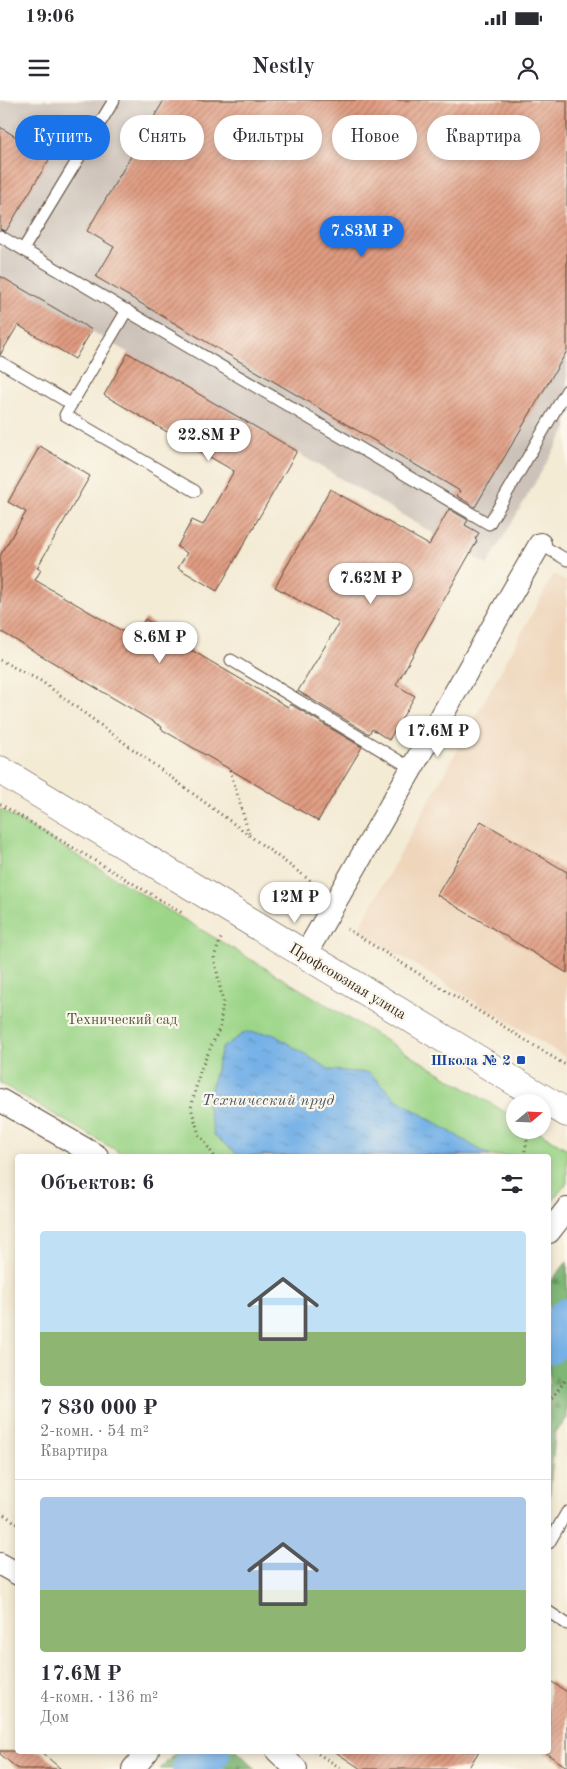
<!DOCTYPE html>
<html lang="ru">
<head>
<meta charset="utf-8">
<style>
  :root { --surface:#fff; --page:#f2f2f3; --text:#2b2b33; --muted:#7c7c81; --line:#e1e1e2; --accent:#1a73e8 }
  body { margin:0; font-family:"Old Standard TT",serif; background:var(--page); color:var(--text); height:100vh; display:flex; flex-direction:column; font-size:19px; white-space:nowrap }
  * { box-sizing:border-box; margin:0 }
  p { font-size:16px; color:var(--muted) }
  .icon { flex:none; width:28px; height:28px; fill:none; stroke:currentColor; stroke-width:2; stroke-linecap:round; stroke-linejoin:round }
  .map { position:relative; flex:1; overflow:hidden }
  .side { position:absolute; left:15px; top:1054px; width:536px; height:600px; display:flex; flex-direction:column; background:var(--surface); border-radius:5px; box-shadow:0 2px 8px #0003 }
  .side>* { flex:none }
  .top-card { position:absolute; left:15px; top:15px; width:538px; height:45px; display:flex; gap:10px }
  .needle { width:32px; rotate:71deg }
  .controls { position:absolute; left:506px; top:994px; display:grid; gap:10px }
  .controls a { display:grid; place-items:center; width:45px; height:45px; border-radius:50%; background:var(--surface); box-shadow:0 2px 8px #0003; font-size:25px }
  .price { position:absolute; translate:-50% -42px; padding:0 11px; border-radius:18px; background:#fff; color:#222; font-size:16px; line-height:32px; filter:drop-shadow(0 1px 2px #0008) }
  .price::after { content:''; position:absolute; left:50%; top:30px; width:15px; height:11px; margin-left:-8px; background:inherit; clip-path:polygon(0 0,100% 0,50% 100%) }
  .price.on { background:var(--accent); color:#fff }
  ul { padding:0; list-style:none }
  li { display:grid; align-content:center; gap:10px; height:265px; padding:0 25px }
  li+li { border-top:1px solid var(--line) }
  li span { display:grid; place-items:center; height:155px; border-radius:5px; color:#555 }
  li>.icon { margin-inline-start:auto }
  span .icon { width:90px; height:90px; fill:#fffc; stroke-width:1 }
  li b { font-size:21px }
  h2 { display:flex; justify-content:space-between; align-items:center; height:60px; padding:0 25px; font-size:21px }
  .pill { padding:0 18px; border-radius:22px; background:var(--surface); box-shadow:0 2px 8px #0003; font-size:18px; line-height:45px }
  .pill.on { background:var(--accent); color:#fff }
  .status { display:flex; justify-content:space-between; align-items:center; height:35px; padding:0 25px; background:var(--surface); direction:ltr }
  .status svg { height:14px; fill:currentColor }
  header { display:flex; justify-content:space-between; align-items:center; height:65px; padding:0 25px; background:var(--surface); font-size:22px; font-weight:700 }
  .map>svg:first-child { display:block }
  .built { fill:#efd6bb }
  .industrial { fill:#cdc2b9 }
  .forest { fill:url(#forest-firs); stroke:#5c7049 }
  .green { fill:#9cd588; stroke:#6c8053 }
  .water { fill:url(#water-ripples); stroke:#586e82 }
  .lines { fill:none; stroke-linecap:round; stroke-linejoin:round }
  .river { stroke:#75b1e7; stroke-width:42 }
  .building { fill:url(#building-hatch) }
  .lane-casing { stroke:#574739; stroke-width:13 }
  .street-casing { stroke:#574739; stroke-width:24 }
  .secondary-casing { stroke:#574739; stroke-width:29 }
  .path { stroke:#574739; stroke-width:3; stroke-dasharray:1 4; stroke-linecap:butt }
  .lane { stroke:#fff; stroke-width:11 }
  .street { stroke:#fff; stroke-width:22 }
  .secondary { stroke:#fff; stroke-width:28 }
  .transit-dot { fill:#1a4fb4; stroke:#fbf7ec; stroke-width:2 }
  .labels { text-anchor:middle; stroke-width:4.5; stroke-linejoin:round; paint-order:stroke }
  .street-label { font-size:15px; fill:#3b2a1e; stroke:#fbf7ec }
  .park-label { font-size:15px; fill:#535538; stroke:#fbf7ec }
  .transit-label { font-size:15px; font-weight:bold; fill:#164399; stroke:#fbf7ec; text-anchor:end }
  .water-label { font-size:16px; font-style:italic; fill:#4f5964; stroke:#fbf7ec }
</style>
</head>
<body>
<div class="status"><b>19:06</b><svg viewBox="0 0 49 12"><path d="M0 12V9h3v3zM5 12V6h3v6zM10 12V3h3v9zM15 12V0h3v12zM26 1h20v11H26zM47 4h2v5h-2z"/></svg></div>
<header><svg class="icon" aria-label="menu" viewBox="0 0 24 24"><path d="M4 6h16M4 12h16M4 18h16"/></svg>Nestly<svg class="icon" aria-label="person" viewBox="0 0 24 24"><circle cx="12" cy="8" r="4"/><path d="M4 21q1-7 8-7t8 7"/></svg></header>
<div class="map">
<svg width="567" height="1669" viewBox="0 0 567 1669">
  <defs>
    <pattern id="forest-firs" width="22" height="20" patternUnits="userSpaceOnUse" patternTransform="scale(1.25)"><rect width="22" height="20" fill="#7db674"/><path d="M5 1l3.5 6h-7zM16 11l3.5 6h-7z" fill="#68945f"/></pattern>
    <pattern id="water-ripples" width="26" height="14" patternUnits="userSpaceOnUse" patternTransform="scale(1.25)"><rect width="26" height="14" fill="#75b1e7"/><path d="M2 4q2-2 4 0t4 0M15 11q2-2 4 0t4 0" fill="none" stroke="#6190bb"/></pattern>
    <pattern id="building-hatch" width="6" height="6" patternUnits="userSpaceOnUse" patternTransform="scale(1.25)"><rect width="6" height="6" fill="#e09c82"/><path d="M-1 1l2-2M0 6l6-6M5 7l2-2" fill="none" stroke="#b77f6a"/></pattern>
  </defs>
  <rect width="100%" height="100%" fill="#fbf7ec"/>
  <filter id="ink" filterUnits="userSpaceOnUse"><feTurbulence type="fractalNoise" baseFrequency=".02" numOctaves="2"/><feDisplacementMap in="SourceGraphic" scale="10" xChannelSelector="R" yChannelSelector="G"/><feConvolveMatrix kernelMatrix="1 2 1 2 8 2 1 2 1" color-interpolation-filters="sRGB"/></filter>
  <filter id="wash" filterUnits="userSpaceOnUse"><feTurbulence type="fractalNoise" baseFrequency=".0096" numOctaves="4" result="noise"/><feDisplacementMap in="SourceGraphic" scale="20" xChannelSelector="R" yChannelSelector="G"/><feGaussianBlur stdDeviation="1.12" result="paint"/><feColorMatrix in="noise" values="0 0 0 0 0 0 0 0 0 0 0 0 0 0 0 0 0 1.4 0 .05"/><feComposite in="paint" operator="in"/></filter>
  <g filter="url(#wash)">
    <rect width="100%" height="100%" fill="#f4ebd5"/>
    <polygon class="built" points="554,474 567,482 567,958 358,830"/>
    <polygon class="industrial" points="0,0 567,0 567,328 487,465 0,177"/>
    <g class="forest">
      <polygon points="567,1162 567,1318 555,1334 549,1402 549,1183"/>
      <polygon points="177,1651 235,1651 238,1652 256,1669 160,1669"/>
    </g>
    <polygon class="green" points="0,709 515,1018 515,1030 536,1030 567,1049 567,1083 549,1105 549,1056 126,1056 0,983"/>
    <polygon class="water" points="245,932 273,934 330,970 369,973 398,1000 490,1056 239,1056 214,1035 207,1003 222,948"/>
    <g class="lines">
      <g class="river">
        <polyline points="549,1243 567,1219"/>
        <polyline points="193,1669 210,1651"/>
      </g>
    </g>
    <g id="blocks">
      <g class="building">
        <polygon points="164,0 567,0 567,251 475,407 457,396 460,391 96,177 114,147 87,131"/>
        <polygon points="0,27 50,58 6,131 0,129"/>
        <polygon points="0,176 92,230 75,259 18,225 0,255"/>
        <polygon points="128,253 297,351 217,491 178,468 187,453 177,447 192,420 203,425 234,371 104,295"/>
        <polygon points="40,346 90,376 37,468 41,470 35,480 134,538 145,519 183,541 181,544 288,607 290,604 362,647 318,721 161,629 162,627 0,531 0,456 26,412 8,402"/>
        <polygon points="330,389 429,445 449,409 468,420 465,425 479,433 475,439 477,441 396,585 415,596 389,640 372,629 369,634 298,591 339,523 275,487"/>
        <polygon points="481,721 567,772 567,873 437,795"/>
        <polygon points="549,1580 567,1592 567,1667 544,1652 549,1651"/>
        <polygon points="0,1651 40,1651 61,1669 18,1669 0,1654"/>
        <polygon points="334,1651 479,1651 468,1669 361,1669"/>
      </g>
    </g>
  </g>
  <g filter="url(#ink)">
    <use href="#blocks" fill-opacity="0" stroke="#574739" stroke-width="1"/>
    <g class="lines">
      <g class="lane-casing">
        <g id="lane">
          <polyline points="0,136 489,424 567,290"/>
          <polyline points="24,148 114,0"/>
          <polyline points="127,210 65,315 195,391"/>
          <polyline points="0,262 71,304"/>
          <polyline points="540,444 567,460"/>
          <polyline points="231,560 411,668"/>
          <polyline points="549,1443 567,1412"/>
          <polyline points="549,1512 567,1524"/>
        </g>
      </g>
      <g class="street-casing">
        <g id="street">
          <polyline points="305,855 540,444"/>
          <polyline points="0,1000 97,1056"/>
          <polyline points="549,1132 567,1109"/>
          <polyline points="0,1464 18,1474"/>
          <polyline points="277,1651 296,1669"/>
          <polyline points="133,1669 148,1651"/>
        </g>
      </g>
      <g class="secondary-casing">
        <polyline id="secondary" points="0,670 567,1013"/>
      </g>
      <g class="path">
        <polyline points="0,560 41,581 319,787"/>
        <polyline points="230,670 249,734"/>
        <polyline points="0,704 184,814"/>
        <polyline points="347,829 567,966"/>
        <polyline points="214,1056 199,1034 191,1008 200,971 220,927 223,902 214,857 222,836"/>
        <polyline points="524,1056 529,1030"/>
        <polyline points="549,1302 567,1278"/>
        <polyline points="0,1412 18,1424"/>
        <polyline points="314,1651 342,1669"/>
      </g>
      <use href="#lane" class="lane"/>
      <use href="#street" class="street"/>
      <use href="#secondary" class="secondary"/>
    </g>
  </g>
  <rect class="transit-dot" x="516" y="955" width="10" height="10" rx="2.5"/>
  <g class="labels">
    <g class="street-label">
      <text transform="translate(348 881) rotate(31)" y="5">Профсоюзная улица</text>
    </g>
    <g class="park-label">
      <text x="122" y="924">Технический сад</text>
    </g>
    <g class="transit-label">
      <text x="511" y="965">Школа № 2</text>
    </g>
    <g class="water-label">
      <text x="268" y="1005">Технический пруд</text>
    </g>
  </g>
</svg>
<div class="controls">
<a><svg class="needle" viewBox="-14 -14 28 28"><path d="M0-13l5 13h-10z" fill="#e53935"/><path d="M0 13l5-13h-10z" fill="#7c7c81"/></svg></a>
</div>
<b class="price on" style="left:362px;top:158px">7.83M ₽</b>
<b class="price" style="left:209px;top:362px">22.8M ₽</b>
<b class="price" style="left:371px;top:505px">7.62M ₽</b>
<b class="price" style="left:160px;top:564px">8.6M ₽</b>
<b class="price" style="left:438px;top:658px">17.6M ₽</b>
<b class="price" style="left:295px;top:824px">12M ₽</b>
<div class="top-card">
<a class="pill on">Купить</a>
<a class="pill">Снять</a>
<a class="pill">Фильтры</a>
<a class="pill">Новое</a>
<a class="pill">Квартира</a>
</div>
<section class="side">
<h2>Объектов: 6<svg class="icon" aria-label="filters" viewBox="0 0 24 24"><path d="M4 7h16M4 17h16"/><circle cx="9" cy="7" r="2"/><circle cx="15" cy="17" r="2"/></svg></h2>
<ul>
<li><span style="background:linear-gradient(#bfe0f5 65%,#8fb573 0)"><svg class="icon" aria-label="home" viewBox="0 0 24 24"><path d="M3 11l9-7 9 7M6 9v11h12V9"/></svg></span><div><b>7 830 000 ₽</b><p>2-комн. · 54 m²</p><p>Квартира</p></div></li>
<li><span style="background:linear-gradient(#a9c7e8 60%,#8fb573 0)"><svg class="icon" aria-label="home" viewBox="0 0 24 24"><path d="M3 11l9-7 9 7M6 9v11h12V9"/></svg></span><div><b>17.6M ₽</b><p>4-комн. · 136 m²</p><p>Дом</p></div></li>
</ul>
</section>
</div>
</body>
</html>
